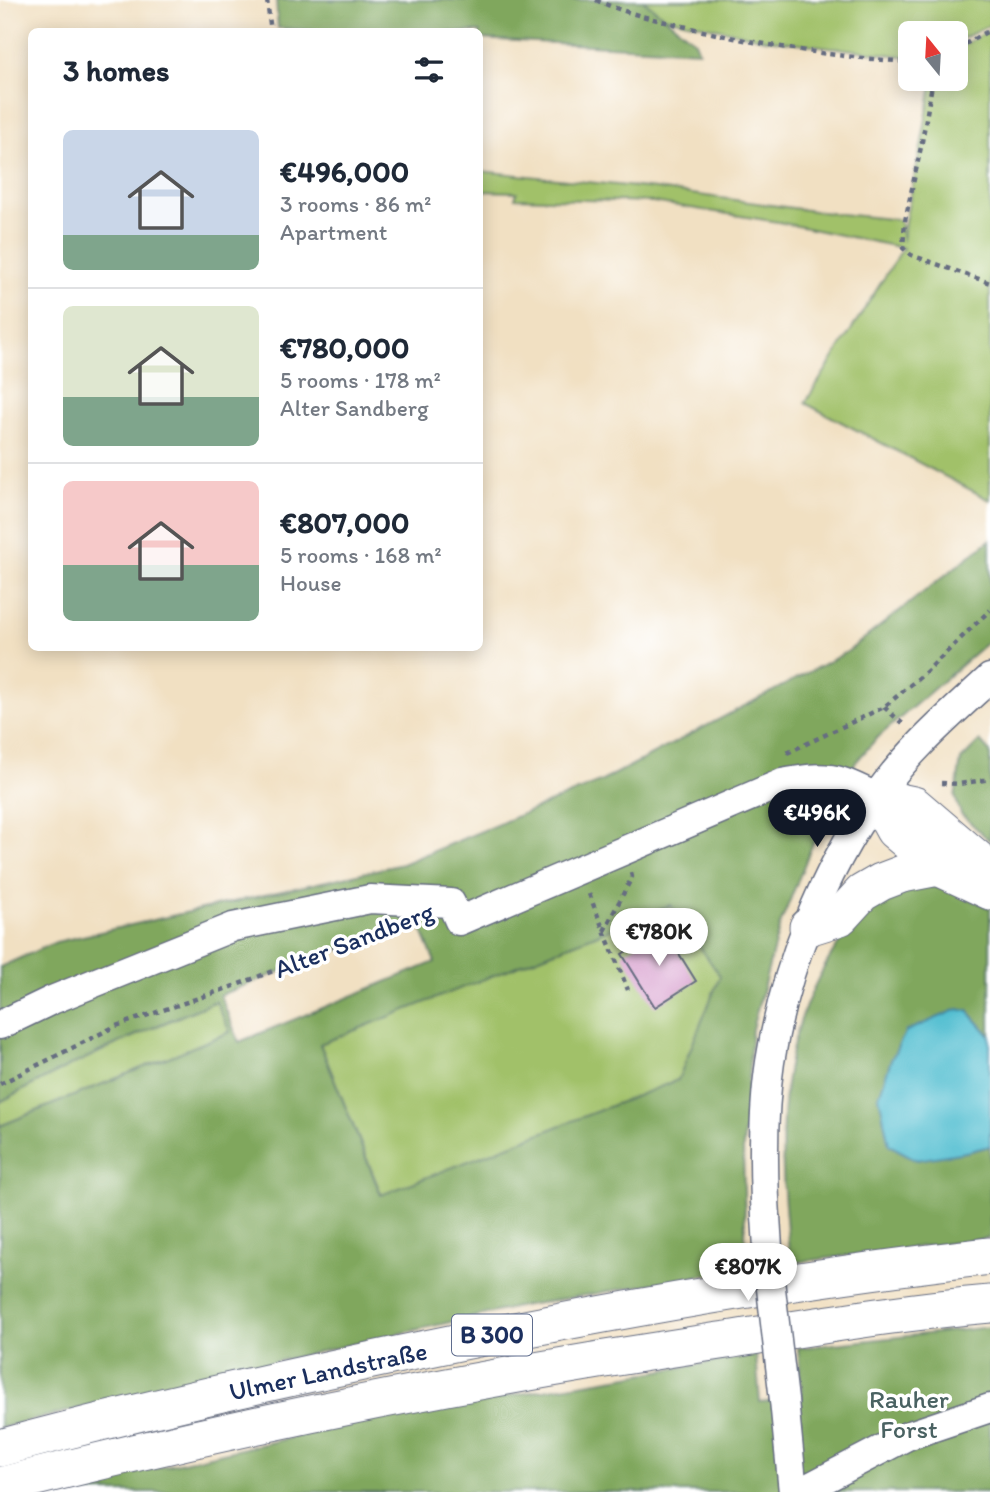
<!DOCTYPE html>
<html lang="en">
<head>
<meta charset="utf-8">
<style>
  :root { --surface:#fff; --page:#f2f2f3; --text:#1f2937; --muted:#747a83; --line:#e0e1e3; --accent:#111827 }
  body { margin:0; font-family:Itim,sans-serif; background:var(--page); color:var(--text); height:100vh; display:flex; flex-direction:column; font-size:26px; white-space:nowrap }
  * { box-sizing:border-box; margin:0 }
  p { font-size:23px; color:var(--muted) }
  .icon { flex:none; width:38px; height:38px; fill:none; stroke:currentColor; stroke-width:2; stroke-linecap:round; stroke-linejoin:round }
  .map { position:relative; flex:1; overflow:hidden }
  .sheet { position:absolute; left:28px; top:28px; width:455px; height:623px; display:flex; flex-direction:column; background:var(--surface); border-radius:10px; box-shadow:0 4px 18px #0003 }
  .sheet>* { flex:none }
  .needle { width:46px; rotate:342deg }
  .tools { position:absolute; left:898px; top:21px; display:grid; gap:14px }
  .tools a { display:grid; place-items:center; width:70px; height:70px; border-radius:10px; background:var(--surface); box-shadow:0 4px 18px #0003; font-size:35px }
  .price { position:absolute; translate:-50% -60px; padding:0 16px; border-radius:24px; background:#fff; color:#222; font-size:23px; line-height:46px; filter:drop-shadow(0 2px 4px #0008) }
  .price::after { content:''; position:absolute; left:50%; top:42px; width:21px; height:16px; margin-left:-10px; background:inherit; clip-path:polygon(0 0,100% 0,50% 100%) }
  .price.on { background:var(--accent); color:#fff }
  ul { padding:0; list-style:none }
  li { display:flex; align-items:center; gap:21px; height:175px; padding:0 35px }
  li+li { border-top:2px solid var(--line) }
  li span { display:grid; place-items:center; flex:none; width:196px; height:140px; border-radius:10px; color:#555 }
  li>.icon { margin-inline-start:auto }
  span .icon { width:84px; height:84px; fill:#fffc; stroke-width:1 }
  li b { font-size:30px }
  h2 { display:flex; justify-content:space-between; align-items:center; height:84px; padding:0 35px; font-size:30px }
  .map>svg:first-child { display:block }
  .green { fill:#a1c169; stroke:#5e7864; stroke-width:2 }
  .forest { fill:#80a75d; stroke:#4e6b5e; stroke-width:2; fill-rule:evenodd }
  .water { fill:#55bfd1; stroke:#387798; stroke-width:2 }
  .building { fill:#d08dc5 }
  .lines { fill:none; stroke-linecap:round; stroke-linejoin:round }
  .minor-casing { stroke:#666d81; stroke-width:31 }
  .major-casing { stroke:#666d81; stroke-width:39 }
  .path { stroke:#666d81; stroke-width:4.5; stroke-dasharray:5 5; stroke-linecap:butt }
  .minor { stroke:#fff; stroke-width:28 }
  .major { stroke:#fff; stroke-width:37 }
  .minor-bridge-casing { stroke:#666d81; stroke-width:31; stroke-linecap:butt }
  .minor-bridge { stroke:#fff; stroke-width:28 }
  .labels { text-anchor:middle; stroke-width:7; stroke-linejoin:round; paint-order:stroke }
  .shield { fill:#fff; stroke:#5f6d8e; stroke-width:2 }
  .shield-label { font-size:24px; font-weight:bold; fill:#1b2f5e }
  .street-label { font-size:26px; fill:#1b2f5e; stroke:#fff }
  .park-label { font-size:26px; fill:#4a6262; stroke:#fff }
</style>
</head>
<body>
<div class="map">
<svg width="990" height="1492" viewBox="0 0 990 1492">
  <rect width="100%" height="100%" fill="#fff"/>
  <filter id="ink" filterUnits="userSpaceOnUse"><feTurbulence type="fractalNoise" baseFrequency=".0143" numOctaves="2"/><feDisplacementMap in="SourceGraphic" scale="14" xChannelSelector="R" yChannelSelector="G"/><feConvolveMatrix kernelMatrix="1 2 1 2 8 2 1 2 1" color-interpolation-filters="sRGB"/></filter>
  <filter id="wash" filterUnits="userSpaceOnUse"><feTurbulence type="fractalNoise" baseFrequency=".00686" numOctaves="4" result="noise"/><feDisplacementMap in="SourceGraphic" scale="28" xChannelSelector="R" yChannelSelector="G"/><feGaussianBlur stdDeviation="1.57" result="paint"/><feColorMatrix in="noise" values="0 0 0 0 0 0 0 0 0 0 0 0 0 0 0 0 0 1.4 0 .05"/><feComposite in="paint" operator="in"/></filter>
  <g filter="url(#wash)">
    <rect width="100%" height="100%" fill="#f1e0c2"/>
    <g class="green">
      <polygon points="643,0 990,0 990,25 956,42 956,33 910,33 910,57 765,39 665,17"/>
      <polygon points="990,30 990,500 805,403 903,248 778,222 653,202 515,198 517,192 480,191 480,171 656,189 821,212 900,220 903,242 905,221 921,147 933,79 956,79 956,49"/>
      <polygon points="671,905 721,976 678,1080 382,1196 320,1044"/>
      <path d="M217,1001L230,1032L0,1126V1102C70,1064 143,1031 217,1001Z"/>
    </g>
    <g class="forest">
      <polygon points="276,0 643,0 695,41 699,51 480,39 480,32 339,32 278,28"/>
      <path d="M990,540V640L876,739L856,762L830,801L780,925L752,1029L743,1148L746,1268L522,1306L212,1376L0,1428V1126L230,1032L216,1001C142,1031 70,1064 0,1102V967L56,942L402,864L602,781L847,652ZM671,905L720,976L678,1080L381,1195L320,1044ZM417,919L435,962L239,1042L220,995Z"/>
      <polygon points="980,741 990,752 990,841 961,814 955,797 961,760"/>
      <path d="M926,886L946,888L990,908V1036L968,1011L966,1152L990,1146V1238L790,1263C779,1149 770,1045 838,945C845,934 852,919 862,909C877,894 905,890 926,886Z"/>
      <polygon points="990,1327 990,1492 60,1492 130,1474 392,1415 756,1355 760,1402 802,1399 798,1348"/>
    </g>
    <polygon class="water" points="958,1009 968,1011 990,1036 990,1146 966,1152 917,1160 889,1145 879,1096 891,1060 906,1031"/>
    <g id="blocks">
      <polygon class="building" points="663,928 696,981 655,1007 622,954"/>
    </g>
  </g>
  <g filter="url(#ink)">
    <use href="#blocks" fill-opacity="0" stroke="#666d81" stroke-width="2"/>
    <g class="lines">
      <g class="minor-casing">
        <g id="minor">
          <path d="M0,1025L52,1000L233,927L370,899L451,903L459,921L782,783C827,774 836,777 876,797"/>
          <path d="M765,1200C763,1154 763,1108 770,1062C784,970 822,874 876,797C907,752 950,715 990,678"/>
          <polyline points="784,1400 793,1492"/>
          <polyline points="800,1492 907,1436 990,1408"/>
        </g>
      </g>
      <g class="major-casing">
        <g id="major">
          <polyline points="876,797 894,830 938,867 990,891"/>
          <polyline points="876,797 914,805 990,870"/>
          <polyline points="808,927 840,917 862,893 881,882 902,874 938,867"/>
          <path d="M0,1448C133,1412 267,1382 401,1354C596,1313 792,1278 990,1256"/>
          <path d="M0,1486C233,1426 469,1379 706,1343C801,1329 895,1312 990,1304"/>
        </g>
      </g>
      <g class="path">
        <polyline points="267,0 271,32"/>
        <path d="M596,0C624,13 653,19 683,26C757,45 834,57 910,62"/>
        <polyline points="956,49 990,30"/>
        <polyline points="933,79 921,147 905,221 903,248 911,255 990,283"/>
        <polyline points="884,707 904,725"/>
        <polyline points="787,753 884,707 926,672 990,610"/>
        <polyline points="941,783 959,784 990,779"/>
        <polyline points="589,894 628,990"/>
        <polyline points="604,931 632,877 631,873"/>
        <polyline points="0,1084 116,1026 234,986 387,927"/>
      </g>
      <use href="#minor" class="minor"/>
      <use href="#major" class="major"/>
      <g class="minor-bridge-casing">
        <polyline id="minor-bridge" points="765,1200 770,1280 784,1400"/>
      </g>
      <use href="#minor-bridge" class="minor-bridge"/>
    </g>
  </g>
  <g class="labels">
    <rect class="shield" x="452" y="1314.5" width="80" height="41" rx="5"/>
    <g class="shield-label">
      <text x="492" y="1343">B 300</text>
    </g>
    <g class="street-label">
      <text transform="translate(354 940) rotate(-21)" y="9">Alter Sandberg</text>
      <text transform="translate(328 1371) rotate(-12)" y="9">Ulmer Landstraße</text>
    </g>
    <g class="park-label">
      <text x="909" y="1408">Rauher<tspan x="909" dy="30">Forst</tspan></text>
    </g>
  </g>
</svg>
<div class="tools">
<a><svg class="needle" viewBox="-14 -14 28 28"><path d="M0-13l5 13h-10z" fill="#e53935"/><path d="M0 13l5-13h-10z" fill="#747a83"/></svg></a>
</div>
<b class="price on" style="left:817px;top:849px">€496K</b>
<b class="price" style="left:659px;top:968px">€780K</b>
<b class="price" style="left:748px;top:1303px">€807K</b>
<section class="sheet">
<h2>3 homes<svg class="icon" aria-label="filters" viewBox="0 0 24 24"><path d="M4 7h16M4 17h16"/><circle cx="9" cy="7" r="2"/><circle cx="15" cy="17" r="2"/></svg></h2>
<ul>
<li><span style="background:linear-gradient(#c9d6e8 75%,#7fa58c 0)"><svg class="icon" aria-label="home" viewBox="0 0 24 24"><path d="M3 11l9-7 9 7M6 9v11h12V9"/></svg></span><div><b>€496,000</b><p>3 rooms · 86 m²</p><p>Apartment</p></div></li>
<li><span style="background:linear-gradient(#dfe7d0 65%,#7fa58c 0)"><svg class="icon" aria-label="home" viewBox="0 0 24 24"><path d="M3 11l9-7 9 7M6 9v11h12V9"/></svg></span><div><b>€780,000</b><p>5 rooms · 178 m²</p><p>Alter Sandberg</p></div></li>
<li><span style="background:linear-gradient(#f6c9c9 60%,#7fa58c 0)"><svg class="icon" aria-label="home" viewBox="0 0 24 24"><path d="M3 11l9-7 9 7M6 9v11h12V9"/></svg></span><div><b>€807,000</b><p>5 rooms · 168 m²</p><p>House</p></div></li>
</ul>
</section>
</div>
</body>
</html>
